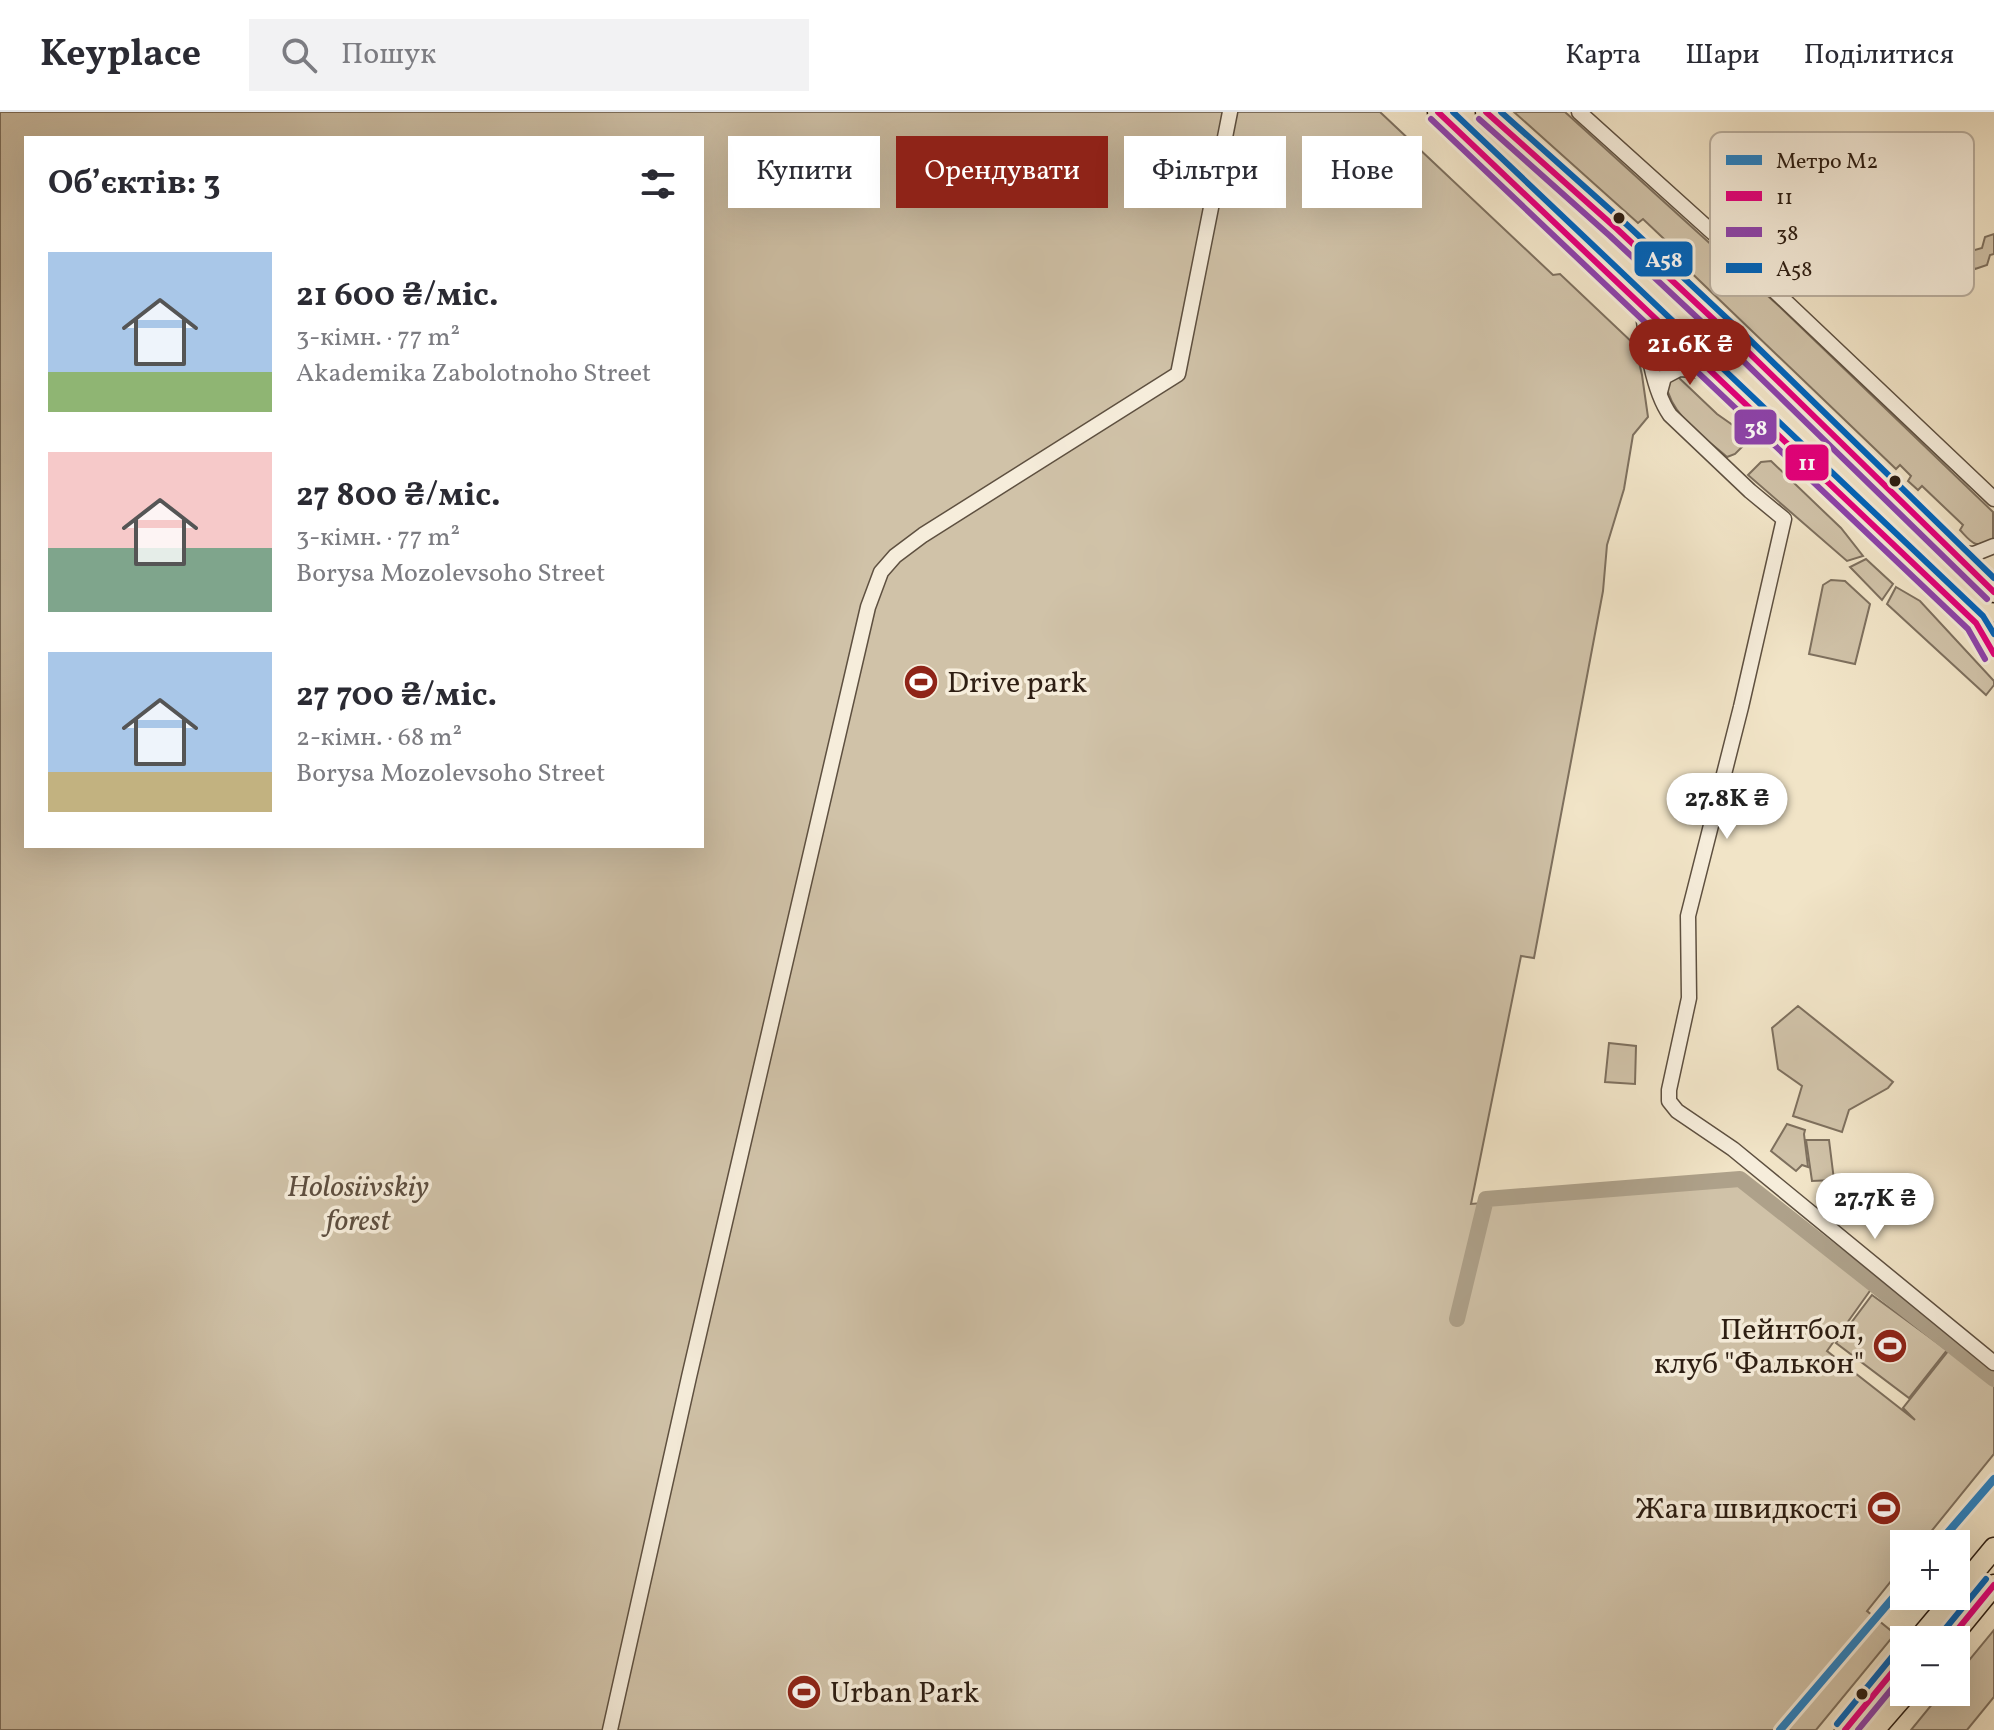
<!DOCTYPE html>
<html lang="uk">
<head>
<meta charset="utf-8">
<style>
  :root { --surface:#fff; --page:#f2f2f3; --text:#2b2b33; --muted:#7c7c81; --line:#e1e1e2; --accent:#8f2418 }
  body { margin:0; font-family:Vollkorn,serif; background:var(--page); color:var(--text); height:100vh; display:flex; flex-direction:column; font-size:30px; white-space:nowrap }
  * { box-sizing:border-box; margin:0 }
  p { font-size:26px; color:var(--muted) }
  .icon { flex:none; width:44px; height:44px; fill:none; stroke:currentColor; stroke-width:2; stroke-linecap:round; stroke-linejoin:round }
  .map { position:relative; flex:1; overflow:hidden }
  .sheet { position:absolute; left:24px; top:24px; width:680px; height:712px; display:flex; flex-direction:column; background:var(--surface); border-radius:0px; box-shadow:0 8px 32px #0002 }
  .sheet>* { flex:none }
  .guide { position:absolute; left:728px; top:24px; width:760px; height:72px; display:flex; gap:16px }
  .buttons { position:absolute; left:1890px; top:1418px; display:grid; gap:16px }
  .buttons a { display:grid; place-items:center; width:80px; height:80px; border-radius:0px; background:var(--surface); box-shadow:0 8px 32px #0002; font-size:40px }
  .price { position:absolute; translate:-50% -68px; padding:0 18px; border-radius:28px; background:#fff; color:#222; font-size:26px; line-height:52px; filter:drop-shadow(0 2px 4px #0008) }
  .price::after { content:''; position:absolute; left:50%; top:48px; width:24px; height:18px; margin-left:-12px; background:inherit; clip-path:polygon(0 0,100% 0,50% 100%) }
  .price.active { background:var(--accent); color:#fff }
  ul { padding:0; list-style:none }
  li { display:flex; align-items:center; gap:24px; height:200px; padding:0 24px }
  li span { display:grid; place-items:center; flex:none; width:224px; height:160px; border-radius:0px; color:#555 }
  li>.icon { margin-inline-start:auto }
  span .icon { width:96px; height:96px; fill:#fffc; stroke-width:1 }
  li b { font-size:34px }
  h2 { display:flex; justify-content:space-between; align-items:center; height:96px; padding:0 24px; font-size:34px }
  .tag { padding:0 28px; border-radius:0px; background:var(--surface); box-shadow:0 8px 32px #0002; font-size:28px; line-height:72px }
  .tag.active { background:var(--accent); color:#fff }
  header { display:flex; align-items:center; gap:48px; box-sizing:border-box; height:112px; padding:0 40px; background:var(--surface); border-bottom:2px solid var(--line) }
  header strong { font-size:38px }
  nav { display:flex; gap:44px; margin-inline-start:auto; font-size:28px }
  .search { width:560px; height:72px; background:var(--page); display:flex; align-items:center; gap:20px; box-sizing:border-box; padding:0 28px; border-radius:0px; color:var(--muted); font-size:30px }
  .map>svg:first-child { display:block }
  .green { fill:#d0c2a8; stroke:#7e705e; stroke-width:2; fill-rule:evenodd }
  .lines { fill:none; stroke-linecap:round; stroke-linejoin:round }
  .river { stroke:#aea18a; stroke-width:16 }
  .minor-casing { stroke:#5e5040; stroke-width:17 }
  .highway-casing { stroke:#2d1e13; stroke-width:23 }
  .minor { stroke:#f6eddb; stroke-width:14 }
  .highway { stroke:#f1e4c7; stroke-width:20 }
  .bus-1-casing { stroke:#f6eddb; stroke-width:12 }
  .bus-2-casing { stroke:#f6eddb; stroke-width:12 }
  .bus-3-casing { stroke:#f6eddb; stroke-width:12 }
  .bus-1 { stroke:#e5007d; stroke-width:6 }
  .bus-2 { stroke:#8e44ad; stroke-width:6 }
  .bus-3 { stroke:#0065bd; stroke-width:6 }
  .metro-1-casing { stroke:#f6eddb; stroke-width:14 }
  .metro-1 { stroke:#2782c5; stroke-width:8 }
  .bus-dot { fill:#2d1e13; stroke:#f6eddb; stroke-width:3 }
  .labels { text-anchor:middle; stroke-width:7; stroke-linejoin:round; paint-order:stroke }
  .poi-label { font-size:30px; fill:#2d1e13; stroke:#f6eddb; text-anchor:start }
  .park-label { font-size:30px; font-style:italic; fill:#5e4f40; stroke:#f6eddb }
  .key { fill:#f6eddb; stroke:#baaf9f; stroke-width:2 }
  .key-label { font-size:22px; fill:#2d1e13 }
  .line-badge { stroke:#f6eddb; stroke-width:3 }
  .badge-label { font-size:22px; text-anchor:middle; font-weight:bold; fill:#fff }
</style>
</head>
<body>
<header>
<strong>Keyplace</strong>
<div class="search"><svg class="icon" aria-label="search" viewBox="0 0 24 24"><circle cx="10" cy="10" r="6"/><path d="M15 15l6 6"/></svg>Пошук</div>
<nav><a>Карта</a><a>Шари</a><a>Поділитися</a></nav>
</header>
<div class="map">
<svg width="1994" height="1618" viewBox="0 0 1994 1618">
  <rect width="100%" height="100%" fill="#f1e4c7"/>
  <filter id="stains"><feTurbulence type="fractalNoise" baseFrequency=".0025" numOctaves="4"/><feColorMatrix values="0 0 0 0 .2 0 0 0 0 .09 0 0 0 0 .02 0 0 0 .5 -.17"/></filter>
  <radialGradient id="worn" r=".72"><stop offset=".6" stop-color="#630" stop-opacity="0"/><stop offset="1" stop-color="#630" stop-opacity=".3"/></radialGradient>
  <g class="green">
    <path d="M0,0H1380L1553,163L1560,162L1635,233L1642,263L1648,305L1633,323L1624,377L1607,433L1603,479L1534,846L1521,844L1471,1092L1740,1070L1872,1176L1827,1239L1915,1308L1903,1296L1949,1238L1994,1272V1342L1921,1432H1904V1453L1867,1499L1895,1522L1816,1618H0ZM26,26H702V734H26Z"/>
    <path d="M1514,0H1565L1780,195L1993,400V428C1974,436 1973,432 1960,418L1963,413L1922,374L1918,378L1908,369L1911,364L1900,353L1896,357L1678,148L1681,143L1643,107L1638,111Z"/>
    <polygon points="1994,122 1994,142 1990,143 1987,153 1975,157 1968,149 1971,139 1982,136 1985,125"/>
    <path d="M1676,263L1717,302L1734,314L1749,328L1735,342L1727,345C1704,325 1671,304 1666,272Z"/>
    <polygon points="1771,349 1841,416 1863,444 1847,449 1748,363 1761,350"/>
    <polygon points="1866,447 1893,472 1882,488 1850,455"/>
    <polygon points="1831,468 1845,469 1870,492 1855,552 1809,542 1823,473"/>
    <polygon points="1896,475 1920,489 1994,569 1994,573 1986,583 1887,492"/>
    <polygon points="1798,894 1893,970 1888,976 1849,998 1842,1020 1793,1004 1802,974 1778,957 1772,916"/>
    <polygon points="1609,931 1636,934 1635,972 1605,970"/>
    <polygon points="1787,1012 1805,1018 1804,1022 1808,1055 1802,1053 1796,1059 1771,1039"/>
    <polygon points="1806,1028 1829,1028 1834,1068 1812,1069"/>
    <polygon points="1872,1183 1947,1238 1909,1286 1836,1231"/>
    <polygon points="1994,1518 1994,1585 1967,1618 1911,1618 1942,1580 1956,1580 1956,1564"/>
  </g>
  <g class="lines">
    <polyline class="river" points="1457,1207 1486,1087 1740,1067 1994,1267"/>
    <g class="minor-casing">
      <g id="minor">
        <polyline points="1579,0 1722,129 1994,387"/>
        <path d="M1642,193C1646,225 1651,276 1670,303L1750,379L1784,407L1741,595L1688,804L1689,886L1669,978V989L1677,999L1733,1037L1994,1251"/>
        <polyline points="1660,280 1664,265 1679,257 1713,259"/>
        <polyline points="1956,441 1974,442 1994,434"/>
        <polyline points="610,1618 689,1265 868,495 881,460 895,444 923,423 1178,262 1230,0"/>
      </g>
    </g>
    <g class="highway-casing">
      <g id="highway">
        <polyline points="1438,0 1713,259 1861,403 1994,526"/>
        <polyline points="1486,0 1617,117 1742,234 1994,480"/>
        <polyline points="1956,1482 1994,1436"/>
        <polyline points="1918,1528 1955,1484"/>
        <polyline points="1949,1528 1994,1473"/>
        <polyline points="1845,1618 1904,1546"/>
        <polyline points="1874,1618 1907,1580"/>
      </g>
    </g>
    <use href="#minor" class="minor"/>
    <use href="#highway" class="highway"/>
    <g class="bus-1-casing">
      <g id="bus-1">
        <polyline points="1438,0 1976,511 1994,542"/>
        <polyline points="1486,0 1617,117 1742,234 1994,480"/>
        <polyline points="1949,1528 1994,1473"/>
        <polyline points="1845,1618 1904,1546"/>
      </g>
    </g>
    <g class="bus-2-casing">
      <g id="bus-2">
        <polyline points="1431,7 1968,517 1985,547"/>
        <polyline points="1479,7 1610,124 1735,241 1987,487"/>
        <polyline points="1858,1618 1904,1562"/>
      </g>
    </g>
    <g class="bus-3-casing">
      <g id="bus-3">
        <polyline points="1453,0 1983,504 1994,522"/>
        <polyline points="1501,0 1624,110 1749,227 1994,466"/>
        <polyline points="1941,1522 1986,1467"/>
        <polyline points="1837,1612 1896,1540"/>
      </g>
    </g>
    <use href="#bus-1" class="bus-1"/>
    <use href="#bus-2" class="bus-2"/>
    <use href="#bus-3" class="bus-3"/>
    <g class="metro-1-casing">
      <g id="metro-1">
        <polyline points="1938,1432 1994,1367"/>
        <polyline points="1780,1618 1904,1473"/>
      </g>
    </g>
    <use href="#metro-1" class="metro-1"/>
  </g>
  <defs>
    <g id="stadium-disc" transform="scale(1.8)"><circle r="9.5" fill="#8f2418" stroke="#f6eddb"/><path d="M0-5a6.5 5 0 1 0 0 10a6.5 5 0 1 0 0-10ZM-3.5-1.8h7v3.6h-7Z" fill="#fff"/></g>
  </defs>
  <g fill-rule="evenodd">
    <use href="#stadium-disc" x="921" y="570"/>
    <use href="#stadium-disc" x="1890" y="1234"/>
    <use href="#stadium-disc" x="1884" y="1396"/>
    <use href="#stadium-disc" x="804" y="1580"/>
  </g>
  <g class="bus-dot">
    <circle cx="1619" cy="106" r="7"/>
    <circle cx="1895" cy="369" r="7"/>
    <circle cx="1862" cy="1582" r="7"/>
  </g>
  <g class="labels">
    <g class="poi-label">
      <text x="947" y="580">Drive park</text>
      <text x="1864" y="1227" text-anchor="end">Пейнтбол,<tspan x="1864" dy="34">клуб "Фалькон"</tspan></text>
      <text x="1858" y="1406" text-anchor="end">Жага швидкості</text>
      <text x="830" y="1590">Urban Park</text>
    </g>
    <g class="park-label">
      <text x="358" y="1084">Holosiivskiy<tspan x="358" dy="34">forest</tspan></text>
    </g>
  </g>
  <rect x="1710" y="20" width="264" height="164" rx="12" class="key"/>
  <rect x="1726" y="43" width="36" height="10" fill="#2782c5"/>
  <rect x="1726" y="79" width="36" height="10" fill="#e5007d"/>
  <rect x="1726" y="115" width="36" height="10" fill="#8e44ad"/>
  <rect x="1726" y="151" width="36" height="10" fill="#0065bd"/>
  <g class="key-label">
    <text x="1776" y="56">Метро M2</text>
    <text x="1776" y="92">11</text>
    <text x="1776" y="128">38</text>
    <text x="1776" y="164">А58</text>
  </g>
  <g class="line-badge">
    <rect x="1633" y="128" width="61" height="38" rx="8" fill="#0065bd"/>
    <rect x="1733" y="296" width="45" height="38" rx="8" fill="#8e44ad"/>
    <rect x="1784" y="331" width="46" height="39" rx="8" fill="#e5007d"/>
  </g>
  <g class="badge-label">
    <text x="1664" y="155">А58</text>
    <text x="1756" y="323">38</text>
    <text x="1807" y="358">11</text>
  </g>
  <rect width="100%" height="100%" filter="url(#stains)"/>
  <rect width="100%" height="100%" fill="url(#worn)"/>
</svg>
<div class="buttons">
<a>+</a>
<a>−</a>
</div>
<b class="price active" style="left:1690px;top:275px">21.6K ₴</b>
<b class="price" style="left:1727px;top:729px">27.8K ₴</b>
<b class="price" style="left:1875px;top:1129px">27.7K ₴</b>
<div class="guide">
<a class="tag">Купити</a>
<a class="tag active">Орендувати</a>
<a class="tag">Фільтри</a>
<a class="tag">Нове</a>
</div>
<section class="sheet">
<h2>Об’єктів: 3<svg class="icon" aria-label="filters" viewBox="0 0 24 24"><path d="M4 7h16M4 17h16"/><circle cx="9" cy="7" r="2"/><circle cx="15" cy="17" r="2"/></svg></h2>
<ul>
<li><span style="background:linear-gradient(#a9c7e8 75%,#8fb573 0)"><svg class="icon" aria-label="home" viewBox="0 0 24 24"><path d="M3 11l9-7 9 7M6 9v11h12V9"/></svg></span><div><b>21 600 ₴/міс.</b><p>3-кімн. · 77 m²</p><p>Akademika Zabolotnoho Street</p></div></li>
<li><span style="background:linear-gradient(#f6c9c9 60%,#7fa58c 0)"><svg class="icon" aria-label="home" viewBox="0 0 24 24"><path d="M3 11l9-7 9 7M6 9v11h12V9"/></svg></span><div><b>27 800 ₴/міс.</b><p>3-кімн. · 77 m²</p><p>Borysa Mozolevsoho Street</p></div></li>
<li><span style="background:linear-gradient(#a9c7e8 75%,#c2b280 0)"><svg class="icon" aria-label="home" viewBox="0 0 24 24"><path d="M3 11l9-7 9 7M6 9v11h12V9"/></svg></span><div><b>27 700 ₴/міс.</b><p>2-кімн. · 68 m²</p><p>Borysa Mozolevsoho Street</p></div></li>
</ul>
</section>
</div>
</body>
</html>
